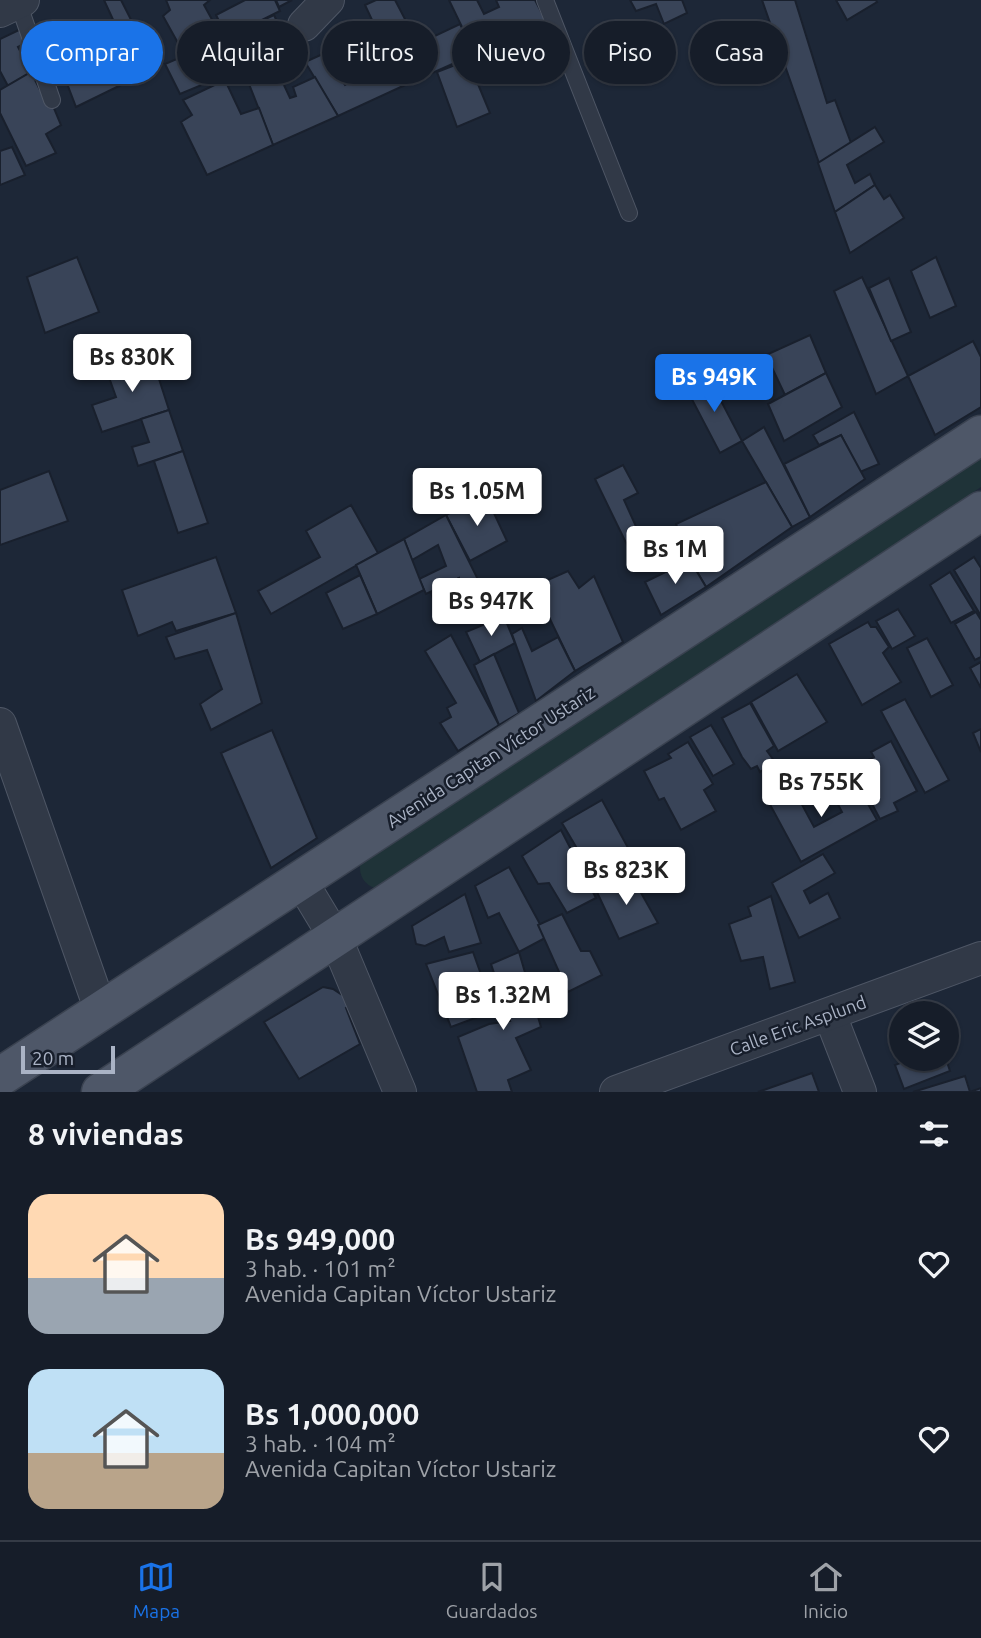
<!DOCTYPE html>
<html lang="es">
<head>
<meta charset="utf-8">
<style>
  :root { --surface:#161d29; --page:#232a35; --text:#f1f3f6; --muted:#9ea2a8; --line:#353b46; --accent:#1a73e8 }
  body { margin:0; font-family:Ubuntu,sans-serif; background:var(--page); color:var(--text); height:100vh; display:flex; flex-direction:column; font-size:26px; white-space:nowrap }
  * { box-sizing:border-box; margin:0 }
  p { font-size:23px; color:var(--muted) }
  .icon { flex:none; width:38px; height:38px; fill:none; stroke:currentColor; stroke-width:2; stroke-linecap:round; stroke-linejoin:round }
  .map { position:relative; height:1092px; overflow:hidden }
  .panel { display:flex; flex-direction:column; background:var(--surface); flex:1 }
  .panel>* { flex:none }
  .top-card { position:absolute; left:21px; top:21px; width:940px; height:63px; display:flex; gap:14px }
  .fabs { position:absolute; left:889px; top:1001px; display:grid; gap:14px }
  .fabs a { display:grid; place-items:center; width:70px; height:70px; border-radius:50%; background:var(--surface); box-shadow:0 2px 5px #0004,0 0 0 2px var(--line); font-size:35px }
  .scale { position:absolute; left:21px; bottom:18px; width:94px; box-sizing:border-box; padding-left:7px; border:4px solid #aab3c5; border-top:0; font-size:19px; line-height:24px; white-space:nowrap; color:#aab3c5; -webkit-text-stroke:5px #171e2b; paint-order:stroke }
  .price { position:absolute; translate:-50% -60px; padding:0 16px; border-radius:7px; background:#fff; color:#222; font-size:23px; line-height:46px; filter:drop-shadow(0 2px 4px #0008) }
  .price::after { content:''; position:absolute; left:50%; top:42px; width:21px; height:16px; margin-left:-10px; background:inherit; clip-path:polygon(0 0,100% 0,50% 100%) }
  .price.selected { background:var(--accent); color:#fff }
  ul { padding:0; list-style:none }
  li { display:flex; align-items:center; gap:21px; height:175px; padding:0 28px }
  li span { display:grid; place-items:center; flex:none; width:196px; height:140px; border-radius:21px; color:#555 }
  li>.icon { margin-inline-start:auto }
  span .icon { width:84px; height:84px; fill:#fffc; stroke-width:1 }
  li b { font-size:30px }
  h2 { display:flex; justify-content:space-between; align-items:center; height:84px; padding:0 28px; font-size:30px }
  .pill { padding:0 24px; border-radius:32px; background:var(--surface); box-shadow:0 2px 5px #0004,0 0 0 2px var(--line); font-size:24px; line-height:63px }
  .pill.selected { background:var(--accent); color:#fff }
  .menu { display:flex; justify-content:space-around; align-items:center; height:98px; border-top:2px solid var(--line); background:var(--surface); font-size:19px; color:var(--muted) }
  .menu a { display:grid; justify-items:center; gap:4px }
  .menu .selected { color:var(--accent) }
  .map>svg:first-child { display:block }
  .green { fill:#1f3338 }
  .building { fill:#394458; stroke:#19202d; stroke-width:2 }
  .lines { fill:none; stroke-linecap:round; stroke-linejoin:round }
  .service-casing { stroke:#4e5665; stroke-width:18 }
  .minor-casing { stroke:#4e5665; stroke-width:34 }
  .primary-casing { stroke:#3a4250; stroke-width:41 }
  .service { stroke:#313947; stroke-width:16 }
  .minor { stroke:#313947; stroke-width:32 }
  .primary { stroke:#4e5768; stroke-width:38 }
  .labels { text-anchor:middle; stroke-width:5; stroke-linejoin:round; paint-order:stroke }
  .street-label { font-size:18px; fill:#aab3c5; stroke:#171e2b }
</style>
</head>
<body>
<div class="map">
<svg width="981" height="1092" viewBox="0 0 981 1092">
  <rect width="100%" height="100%" fill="#1d2737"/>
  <path class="green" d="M981,455V487L381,890C365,887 357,876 361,860Z"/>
  <g class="building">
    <polygon points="104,0 121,0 155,67 119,86 96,35 116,26"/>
    <polygon points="166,0 210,0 204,5 215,25 178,43 163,16 170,10"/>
    <polygon points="245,0 275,0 280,11 227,37 216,15"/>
    <polygon points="276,0 292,0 279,7"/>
    <polygon points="376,0 395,0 418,44 460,24 475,54 403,86 365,5"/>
    <polygon points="449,0 477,0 484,14 499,7 496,0 535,0 546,21 475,54"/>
    <polygon points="630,0 682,0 687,13 664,24 656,4 636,11"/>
    <polygon points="762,0 795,0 827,103 835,100 851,143 819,163"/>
    <polygon points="836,0 876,0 877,2 847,20"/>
    <polygon points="274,15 295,60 247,80 227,37"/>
    <polygon points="70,28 87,66 106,58 119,86 76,107 50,39"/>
    <polygon points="21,29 26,43 18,47 31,72 8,86 0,71 0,39"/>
    <polygon points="378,33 403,86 338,116 305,62 325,53 345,85 365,74 351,46"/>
    <polygon points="223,39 238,70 180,94 165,64"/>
    <polygon points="468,60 490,113 457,127 437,72"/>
    <polygon points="277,70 290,98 296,96 293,87 315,77 338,116 273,145 249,84"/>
    <polygon points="31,72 40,90 46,89 61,125 46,134 56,153 26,166 0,113 0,90"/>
    <polygon points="225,80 241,114 259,108 273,145 207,175 181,122 192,115 183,100"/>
    <polygon points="875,127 884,142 847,165 855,183 870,174 875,185 835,212 818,163"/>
    <polygon points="12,147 25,175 0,185 0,151"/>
    <polygon points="875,185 884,199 890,195 904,218 850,253 835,212"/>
    <polygon points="77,257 99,312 45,333 27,277"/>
    <polygon points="936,257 956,306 930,318 911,271"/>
    <polygon points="862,277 908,376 876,394 834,291"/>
    <polygon points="889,278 911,332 891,341 869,288"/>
    <polygon points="810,335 826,373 785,395 766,355"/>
    <polygon points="973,341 981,357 981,407 935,435 908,376"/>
    <polygon points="151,354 169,410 102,432 92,405 116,397 106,369"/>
    <polygon points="826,373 842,407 784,441 768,404"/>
    <polygon points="708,376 742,441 720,453 686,388"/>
    <polygon points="169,410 183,451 138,466 132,447 149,442 141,419"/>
    <polygon points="854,412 879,464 860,472 841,435 819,445 813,435"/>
    <polygon points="764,427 810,517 792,527 742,441"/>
    <polygon points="841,435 865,479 810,517 784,464"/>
    <polygon points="183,451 208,523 178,533 154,461"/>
    <polygon points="623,465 638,493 624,500 644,544 630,551 595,479"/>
    <polygon points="49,471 68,521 0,545 0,490"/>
    <polygon points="766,482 792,527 706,587 690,560 676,524"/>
    <polygon points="485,494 507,541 470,561 446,515"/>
    <polygon points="351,505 378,553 271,614 258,591 320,557 306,531"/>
    <polygon points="446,515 497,618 481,625 459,578 426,594 419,579 446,566 438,545 412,560 404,539"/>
    <polygon points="404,539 424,590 377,614 356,565"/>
    <polygon points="216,557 236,613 176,631 172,622 138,636 122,590"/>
    <polygon points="974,557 981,568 981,616 954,570"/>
    <polygon points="690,560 706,587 661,615 645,582"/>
    <polygon points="568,571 579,588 594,576 623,642 575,671 534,586"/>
    <polygon points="950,572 974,611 951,623 930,585"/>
    <polygon points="360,575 377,614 343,629 326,593"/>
    <polygon points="459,578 470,605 442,620 431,593"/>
    <polygon points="898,609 915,636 892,649 876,621"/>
    <polygon points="976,612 981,620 981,657 975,660 955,624"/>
    <polygon points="236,613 262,703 211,730 200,704 222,689 207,650 175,659 166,637"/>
    <polygon points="504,616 515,643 480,662 466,632"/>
    <polygon points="868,622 871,627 876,627 889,647 883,653 901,682 862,705 829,644"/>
    <polygon points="522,628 532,651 558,637 575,671 536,701 512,634"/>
    <polygon points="451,635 499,725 458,751 440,723 451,717 447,708 456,703 425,651"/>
    <polygon points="927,638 953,685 931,697 907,648"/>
    <polygon points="494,654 519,713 499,725 474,665"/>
    <polygon points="981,662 981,688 970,668"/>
    <polygon points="797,674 827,722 778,751 751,702"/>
    <polygon points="905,699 949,780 925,793 881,711"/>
    <polygon points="750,703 774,746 767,751 775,762 760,772 757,766 751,769 742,757 722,718"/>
    <polygon points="711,725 734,764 713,776 690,737"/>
    <polygon points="981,729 981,752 973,733"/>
    <polygon points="272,730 317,838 271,868 221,753"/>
    <polygon points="891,741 917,791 894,803 898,811 880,819 853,768 874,757 871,752"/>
    <polygon points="688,742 713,784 704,790 716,811 681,830 664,798 659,800 644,771 671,758 668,754"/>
    <polygon points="854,779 877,820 801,862 767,799 792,786 814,827 842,812 831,791"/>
    <polygon points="602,800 633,857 595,879 562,823"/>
    <polygon points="561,830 596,898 567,913 549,883 538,884 522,856"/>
    <polygon points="823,854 835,873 804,891 810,903 828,893 840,918 799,938 772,883"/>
    <polygon points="509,867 547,937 519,952 499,913 488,918 475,886"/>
    <polygon points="631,875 658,923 619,939 596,890"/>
    <polygon points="465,894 481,943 449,952 444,937 425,946 416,944 412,926"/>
    <polygon points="771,896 795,982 770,989 763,957 741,961 729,924 751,916 748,907"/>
    <polygon points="562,914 581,951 590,951 602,975 568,992 538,925"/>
    <polygon points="473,952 494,1011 451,1027 426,964"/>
    <polygon points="519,952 541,1027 516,1038 531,1070 508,1080 512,1092 477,1092 458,1037 489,1024 510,1021 491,964"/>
    <polygon points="323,987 333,989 354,1003 346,1008 360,1044 299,1079 264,1022"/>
    <polygon points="902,1059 946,1059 950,1071 904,1089 895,1065 903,1062"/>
    <polygon points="812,1073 819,1092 758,1092"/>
    <polygon points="965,1076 970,1092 981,1088 981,1092 913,1092"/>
  </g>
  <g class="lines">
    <g class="service-casing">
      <g id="service">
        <polyline points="545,0 629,213"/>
        <polyline points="18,2 52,100"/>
      </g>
    </g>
    <g class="minor-casing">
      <g id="minor">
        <polyline points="0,11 23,0"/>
        <polyline points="304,25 328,0"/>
        <polyline points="0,724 101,1011"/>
        <polyline points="301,881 336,939 400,1092"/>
        <polyline points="830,1015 860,1092"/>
        <polyline points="616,1092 981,958"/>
      </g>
    </g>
    <g class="primary-casing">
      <g id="primary">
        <polyline points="0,1077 981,435"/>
        <polyline points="101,1092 981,511"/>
      </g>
    </g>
    <use href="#service" class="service"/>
    <use href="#minor" class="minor"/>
    <use href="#primary" class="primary"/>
  </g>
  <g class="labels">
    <g class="street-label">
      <text transform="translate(491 757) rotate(-33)" y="6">Avenida Capitan Víctor Ustariz</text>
      <text transform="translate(798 1026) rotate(-20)" y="6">Calle Eric Asplund</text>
    </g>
  </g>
</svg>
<div class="fabs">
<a><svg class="icon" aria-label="layers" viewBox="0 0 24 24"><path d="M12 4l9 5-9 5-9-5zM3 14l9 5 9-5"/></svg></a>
</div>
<div class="scale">20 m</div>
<b class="price" style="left:132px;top:394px">Bs 830K</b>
<b class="price selected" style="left:714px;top:414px">Bs 949K</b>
<b class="price" style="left:477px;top:528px">Bs 1.05M</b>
<b class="price" style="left:675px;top:586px">Bs 1M</b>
<b class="price" style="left:491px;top:638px">Bs 947K</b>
<b class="price" style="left:821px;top:819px">Bs 755K</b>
<b class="price" style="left:626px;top:907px">Bs 823K</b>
<b class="price" style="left:503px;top:1032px">Bs 1.32M</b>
<div class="top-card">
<a class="pill selected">Comprar</a>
<a class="pill">Alquilar</a>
<a class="pill">Filtros</a>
<a class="pill">Nuevo</a>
<a class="pill">Piso</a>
<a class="pill">Casa</a>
</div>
</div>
<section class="panel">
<h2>8 viviendas<svg class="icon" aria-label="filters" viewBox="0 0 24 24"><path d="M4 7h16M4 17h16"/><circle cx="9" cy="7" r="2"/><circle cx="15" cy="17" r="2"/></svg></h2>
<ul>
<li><span style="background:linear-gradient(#ffd9b3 60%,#9aa5b1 0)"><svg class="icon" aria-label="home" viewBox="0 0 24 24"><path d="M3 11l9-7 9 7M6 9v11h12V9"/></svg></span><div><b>Bs 949,000</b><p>3 hab. · 101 m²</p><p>Avenida Capitan Víctor Ustariz</p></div><svg class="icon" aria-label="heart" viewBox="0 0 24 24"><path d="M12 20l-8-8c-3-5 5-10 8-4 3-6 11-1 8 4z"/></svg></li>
<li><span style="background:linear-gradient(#bfe0f5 60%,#b9a48a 0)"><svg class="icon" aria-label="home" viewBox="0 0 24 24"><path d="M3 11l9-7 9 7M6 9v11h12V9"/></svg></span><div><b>Bs 1,000,000</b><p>3 hab. · 104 m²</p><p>Avenida Capitan Víctor Ustariz</p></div><svg class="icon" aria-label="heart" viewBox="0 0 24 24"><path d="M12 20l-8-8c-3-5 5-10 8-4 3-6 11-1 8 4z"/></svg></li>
</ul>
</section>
<nav class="menu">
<a class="selected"><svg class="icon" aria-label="map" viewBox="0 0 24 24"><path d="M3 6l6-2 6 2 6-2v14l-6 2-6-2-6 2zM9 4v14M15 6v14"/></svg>Mapa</a>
<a><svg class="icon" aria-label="saved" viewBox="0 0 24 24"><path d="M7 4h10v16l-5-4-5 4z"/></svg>Guardados</a>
<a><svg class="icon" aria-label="home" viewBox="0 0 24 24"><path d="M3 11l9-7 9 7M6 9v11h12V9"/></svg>Inicio</a>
</nav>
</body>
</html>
